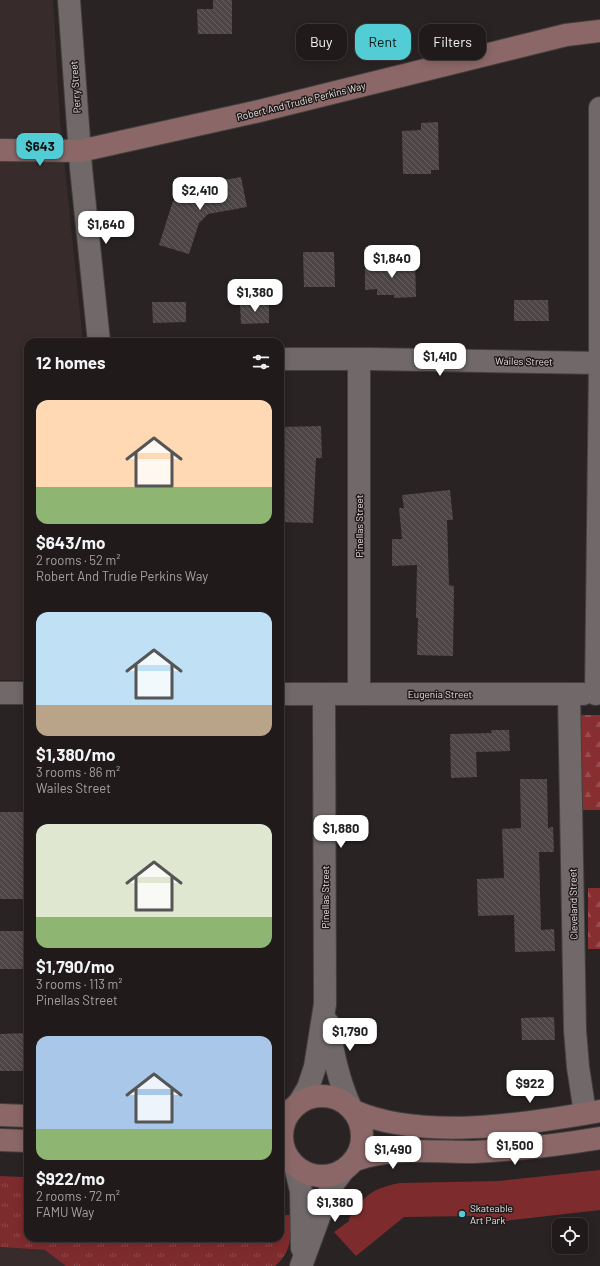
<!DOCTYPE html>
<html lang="en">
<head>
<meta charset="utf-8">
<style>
  :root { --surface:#201a1a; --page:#282323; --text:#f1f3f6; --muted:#a2a1a2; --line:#3d3839; --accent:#52ccd5 }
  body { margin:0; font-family:Barlow,sans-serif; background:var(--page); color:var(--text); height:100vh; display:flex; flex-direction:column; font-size:15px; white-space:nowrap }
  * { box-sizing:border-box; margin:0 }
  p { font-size:13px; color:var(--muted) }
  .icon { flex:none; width:22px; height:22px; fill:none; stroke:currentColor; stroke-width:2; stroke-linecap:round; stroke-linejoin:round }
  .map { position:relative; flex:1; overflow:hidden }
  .drawer { position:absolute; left:24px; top:338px; width:260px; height:904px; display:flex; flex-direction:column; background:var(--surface); border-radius:12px; box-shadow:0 2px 10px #0003,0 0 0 1px var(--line) }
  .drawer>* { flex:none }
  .top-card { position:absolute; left:296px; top:24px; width:244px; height:36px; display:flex; gap:8px }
  .fabs { position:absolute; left:552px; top:1218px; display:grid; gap:8px }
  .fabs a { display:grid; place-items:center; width:36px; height:36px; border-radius:8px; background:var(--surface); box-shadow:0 2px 10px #0003,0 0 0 1px var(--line); font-size:20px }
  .price { position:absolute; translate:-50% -34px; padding:0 9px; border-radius:8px; background:#fff; color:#222; font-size:13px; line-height:26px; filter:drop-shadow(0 1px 2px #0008) }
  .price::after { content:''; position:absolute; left:50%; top:24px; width:12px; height:9px; margin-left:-6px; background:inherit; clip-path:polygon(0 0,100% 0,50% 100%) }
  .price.selected { background:var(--accent); color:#111 }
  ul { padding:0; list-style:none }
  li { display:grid; align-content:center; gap:8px; height:212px; padding:0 12px }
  li span { display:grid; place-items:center; height:124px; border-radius:12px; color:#555 }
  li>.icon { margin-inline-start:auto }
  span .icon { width:72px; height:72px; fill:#fffc; stroke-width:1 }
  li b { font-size:17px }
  h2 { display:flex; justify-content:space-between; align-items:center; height:48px; padding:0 12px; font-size:17px }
  .tag { padding:0 14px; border-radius:12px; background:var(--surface); box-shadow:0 2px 10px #0003,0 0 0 1px var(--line); font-size:14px; line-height:36px }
  .tag.selected { background:var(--accent); color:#111 }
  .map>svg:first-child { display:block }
  .built { fill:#382b2b }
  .grass { fill:url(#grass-tufts) }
  .forest { fill:url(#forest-firs) }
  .pitch { fill:#7e2b2d }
  .building { fill:url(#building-back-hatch) }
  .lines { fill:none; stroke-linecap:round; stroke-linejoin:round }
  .street-casing { stroke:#44403f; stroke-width:24 }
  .secondary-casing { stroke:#44403f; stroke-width:24 }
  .street { stroke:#716969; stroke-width:22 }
  .secondary { stroke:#8b6867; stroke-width:22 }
  .poi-dot { fill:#52ccd5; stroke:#201a1a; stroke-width:1.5 }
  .labels { text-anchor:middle; stroke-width:3; stroke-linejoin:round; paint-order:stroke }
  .street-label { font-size:10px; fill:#e4e0df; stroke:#201a1a }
  .poi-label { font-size:10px; fill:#e4e0df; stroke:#201a1a; text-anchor:start }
</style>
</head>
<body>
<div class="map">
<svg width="600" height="1266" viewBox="0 0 600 1266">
  <defs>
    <pattern id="grass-tufts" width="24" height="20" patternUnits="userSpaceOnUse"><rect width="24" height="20" fill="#7e2b2d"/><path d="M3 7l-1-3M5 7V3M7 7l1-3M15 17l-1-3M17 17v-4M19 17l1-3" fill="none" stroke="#90494b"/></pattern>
    <pattern id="forest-firs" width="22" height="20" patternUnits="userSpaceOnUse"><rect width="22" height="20" fill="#872e30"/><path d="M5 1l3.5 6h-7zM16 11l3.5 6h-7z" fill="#984c4e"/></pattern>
    <pattern id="building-back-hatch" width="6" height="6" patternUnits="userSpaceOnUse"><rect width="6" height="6" fill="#4e4646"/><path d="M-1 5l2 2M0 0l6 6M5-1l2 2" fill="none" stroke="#676060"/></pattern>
  </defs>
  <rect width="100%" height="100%" fill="#2a2323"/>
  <g class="built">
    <polygon points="0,0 53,0 60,121 83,342 28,342 28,680 0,680"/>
    <polygon points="0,1247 45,1250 66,1266 0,1266"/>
  </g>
  <path class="grass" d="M0,1176L21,1177L28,1176V1238H280V1207L284,1215H291C291,1236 292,1252 275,1266H66L45,1250L0,1247Z"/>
  <g class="forest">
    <rect x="581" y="715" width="19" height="95"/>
    <rect x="588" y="888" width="12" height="61"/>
  </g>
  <path class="pitch" d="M600,1170V1210L496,1222L473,1216L404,1217L356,1256L334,1232L349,1221C349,1216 352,1214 355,1210C367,1192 379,1187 400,1183L499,1181Z"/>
  <g class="building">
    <polygon points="213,0 232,0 232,34 198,34 197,9 213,9"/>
    <polygon points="438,122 439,170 431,170 431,174 403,174 402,131 421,130 421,123"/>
    <polygon points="241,177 247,207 208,214 199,223 189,254 159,245 173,201 192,186"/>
    <polygon points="303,252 334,252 335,287 304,287"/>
    <polygon points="415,263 416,297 394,298 394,295 377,295 377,289 365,290 365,264"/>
    <polygon points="514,300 548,300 549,321 514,321"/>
    <polygon points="152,302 186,302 186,322 153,323"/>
    <polygon points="269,303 269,323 241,324 240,304"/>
    <polygon points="321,426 322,458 316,458 313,523 280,522 280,427"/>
    <polygon points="450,490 453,520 447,520 449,585 454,586 453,656 417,655 418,618 416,618 417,565 392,566 392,539 402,539 399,508 404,508 402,495"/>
    <polygon points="491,730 509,730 510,751 476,752 477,777 451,778 450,734 492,733"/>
    <polygon points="520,779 547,779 548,828 553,827 554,852 539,852 541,930 554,929 555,951 515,952 514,915 478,916 477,879 504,878 502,829 521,828"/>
    <rect x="0" y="812" width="28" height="87"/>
    <rect x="0" y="931" width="28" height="38"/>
    <polygon points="554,1017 555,1040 522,1040 521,1018"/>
    <polygon points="28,1033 28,1071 0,1071 0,1034"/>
  </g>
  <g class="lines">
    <g class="street-casing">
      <g id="street">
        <polyline points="69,0 81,168 99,342"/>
        <polyline points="280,359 370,359 600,363"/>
        <polyline points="0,693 28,693"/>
        <polyline points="280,694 583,694"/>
        <polyline points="359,694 359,359"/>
        <polyline points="569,694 575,1030 578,1067 585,1113"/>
        <polyline points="596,694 600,363 600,108"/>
        <path d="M328,1023C333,1053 338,1080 351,1108"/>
        <polyline points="299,1103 308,1088 315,1067 325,1004 324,694"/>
        <polyline points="295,1166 301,1191 302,1248"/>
        <polyline points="301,1266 326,1198 333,1184 343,1171"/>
      </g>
    </g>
    <g class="secondary-casing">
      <g id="secondary">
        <polyline points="0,150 80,151 255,112 566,35 600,31"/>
        <circle cx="322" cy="1136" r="40"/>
        <path d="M354,1111C423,1141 527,1124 600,1111"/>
        <polyline points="0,1115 28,1116"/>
        <polyline points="0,1140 28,1141"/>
        <path d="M355,1160C392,1147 434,1152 473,1152C516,1150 558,1145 600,1138"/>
      </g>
    </g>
    <use href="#street" class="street"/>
    <use href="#secondary" class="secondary"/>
  </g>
  <circle class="poi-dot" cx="462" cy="1214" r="4"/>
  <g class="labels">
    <g class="street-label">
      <text transform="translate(75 87) rotate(-94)" y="4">Perry Street</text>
      <text transform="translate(301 101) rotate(-14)" y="4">Robert And Trudie Perkins Way</text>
      <text transform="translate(524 361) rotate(1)" y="4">Wailes Street</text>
      <text transform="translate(359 526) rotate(-90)" y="4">Pinellas Street</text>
      <text x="440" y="698">Eugenia Street</text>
      <text transform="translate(325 897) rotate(-90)" y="4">Pinellas Street</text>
      <text transform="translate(573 904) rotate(-91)" y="4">Cleveland Street</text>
    </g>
    <g class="poi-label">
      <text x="470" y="1212">Skateable<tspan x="470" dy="12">Art Park</tspan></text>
    </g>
  </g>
</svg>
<div class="fabs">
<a><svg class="icon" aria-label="locate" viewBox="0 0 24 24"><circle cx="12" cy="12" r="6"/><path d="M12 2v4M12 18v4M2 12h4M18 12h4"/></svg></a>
</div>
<b class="price selected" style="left:40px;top:167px">$643</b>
<b class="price" style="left:200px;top:211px">$2,410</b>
<b class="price" style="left:106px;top:245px">$1,640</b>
<b class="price" style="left:392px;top:279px">$1,840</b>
<b class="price" style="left:255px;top:313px">$1,380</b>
<b class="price" style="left:440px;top:377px">$1,410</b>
<b class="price" style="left:341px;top:849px">$1,880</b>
<b class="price" style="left:350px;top:1052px">$1,790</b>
<b class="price" style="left:530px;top:1104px">$922</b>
<b class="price" style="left:515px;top:1166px">$1,500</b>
<b class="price" style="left:393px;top:1170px">$1,490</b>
<b class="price" style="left:335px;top:1223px">$1,380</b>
<div class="top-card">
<a class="tag">Buy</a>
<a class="tag selected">Rent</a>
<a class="tag">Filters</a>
</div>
<section class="drawer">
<h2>12 homes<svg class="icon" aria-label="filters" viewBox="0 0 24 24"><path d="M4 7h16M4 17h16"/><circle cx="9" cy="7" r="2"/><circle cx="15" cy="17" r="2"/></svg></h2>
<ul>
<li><span style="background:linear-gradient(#ffd9b3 70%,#8fb573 0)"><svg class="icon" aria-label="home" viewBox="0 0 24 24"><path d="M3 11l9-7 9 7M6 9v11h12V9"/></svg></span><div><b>$643/mo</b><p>2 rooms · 52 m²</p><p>Robert And Trudie Perkins Way</p></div></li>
<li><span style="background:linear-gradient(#bfe0f5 75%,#b9a48a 0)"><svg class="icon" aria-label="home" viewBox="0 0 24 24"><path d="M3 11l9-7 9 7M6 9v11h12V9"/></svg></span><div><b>$1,380/mo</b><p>3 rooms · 86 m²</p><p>Wailes Street</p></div></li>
<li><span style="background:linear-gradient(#dfe7d0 75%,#8fb573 0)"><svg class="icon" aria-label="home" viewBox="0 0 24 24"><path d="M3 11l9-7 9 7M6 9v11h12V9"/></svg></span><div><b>$1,790/mo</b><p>3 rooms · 113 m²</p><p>Pinellas Street</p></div></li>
<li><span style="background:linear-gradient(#a9c7e8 75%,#8fb573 0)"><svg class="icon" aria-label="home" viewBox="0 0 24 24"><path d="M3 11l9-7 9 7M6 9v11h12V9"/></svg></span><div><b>$922/mo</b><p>2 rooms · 72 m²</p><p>FAMU Way</p></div></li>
</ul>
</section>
</div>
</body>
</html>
